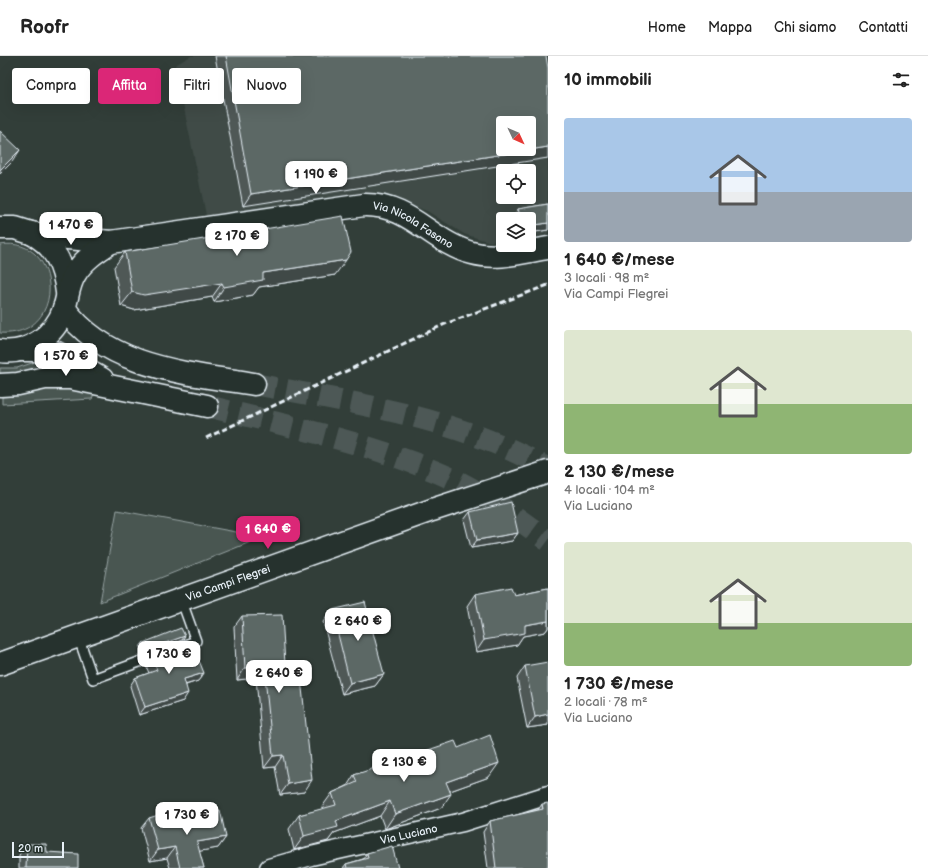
<!DOCTYPE html>
<html lang="it">
<head>
<meta charset="utf-8">
<style>
  :root { --surface:#fff; --page:#f2f2f2; --text:#222; --muted:#767676; --line:#e0e0e0; --accent:#db2777 }
  body { margin:0; font-family:"Balsamiq Sans",sans-serif; background:var(--page); color:var(--text); height:100vh; display:flex; flex-direction:column; font-size:15px; white-space:nowrap }
  * { box-sizing:border-box; margin:0 }
  p { font-size:13px; color:var(--muted) }
  .icon { flex:none; width:22px; height:22px; fill:none; stroke:currentColor; stroke-width:2; stroke-linecap:round; stroke-linejoin:round }
  .map { position:relative; flex:1; overflow:hidden }
  .side { display:flex; flex-direction:column; background:var(--surface); width:380px }
  .side>* { flex:none }
  .banner { position:absolute; left:12px; top:12px; width:380px; height:36px; display:flex; gap:8px }
  .needle { width:26px; rotate:134deg }
  .fabs { position:absolute; left:496px; top:60px; display:grid; gap:8px }
  .fabs a { display:grid; place-items:center; width:40px; height:40px; border-radius:4px; background:var(--surface); box-shadow:0 4px 16px #0002; font-size:20px }
  .scale { position:absolute; left:12px; bottom:10px; width:52px; box-sizing:border-box; padding-left:4px; border:2px solid #e8f1f8; border-top:0; font-size:11px; line-height:14px; white-space:nowrap; color:#e8f1f8; -webkit-text-stroke:3px #26332d; paint-order:stroke }
  .price { position:absolute; translate:-50% -34px; padding:0 9px; border-radius:8px; background:#fff; color:#222; font-size:13px; line-height:26px; filter:drop-shadow(0 1px 2px #0008) }
  .price::after { content:''; position:absolute; left:50%; top:24px; width:12px; height:9px; margin-left:-6px; background:inherit; clip-path:polygon(0 0,100% 0,50% 100%) }
  .price.active { background:var(--accent); color:#fff }
  ul { padding:0; list-style:none }
  li { display:grid; align-content:center; gap:8px; height:212px; padding:0 16px }
  li span { display:grid; place-items:center; height:124px; border-radius:4px; color:#555 }
  li>.icon { margin-inline-start:auto }
  span .icon { width:72px; height:72px; fill:#fffc; stroke-width:1 }
  li b { font-size:17px }
  h2 { display:flex; justify-content:space-between; align-items:center; height:48px; padding:0 16px; font-size:17px }
  .tag { padding:0 14px; border-radius:4px; background:var(--surface); box-shadow:0 4px 16px #0002; font-size:14px; line-height:36px }
  .tag.active { background:var(--accent); color:#fff }
  header { display:flex; align-items:center; gap:24px; box-sizing:border-box; height:56px; padding:0 20px; background:var(--surface); border-bottom:1px solid var(--line) }
  header strong { font-size:19px }
  nav { display:flex; gap:22px; margin-inline-start:auto; font-size:14px }
  main { display:flex; flex:1; min-height:0 }
  .map>svg:first-child { display:block }
  .built { fill:#3f4b46; fill-rule:evenodd }
  .green { fill:#495651; stroke:#98a4a4 }
  .lines { fill:none; stroke-linecap:round; stroke-linejoin:round }
  .secondary-tunnel { stroke:#4d5956; stroke-width:22; stroke-dasharray:22 11; stroke-linecap:butt }
  .lane-casing { stroke:#e8f1f8; stroke-width:12 }
  .street-casing { stroke:#e8f1f8; stroke-width:21 }
  .secondary-casing { stroke:#e8f1f8; stroke-width:25 }
  .lane { stroke:#26332d; stroke-width:9 }
  .street { stroke:#26332d; stroke-width:18 }
  .secondary { stroke:#26332d; stroke-width:22 }
  .rail { stroke:#e8f1f8; stroke-width:3; stroke-dasharray:6 3; stroke-linecap:butt }
  .wall { fill:#4f5957; stroke:#e8f1f8 }
  .shaded-wall { fill:#404947; stroke:#e8f1f8 }
  .building { fill:#5c6865; stroke:#e8f1f8; fill-rule:evenodd }
  .labels { text-anchor:middle; stroke-width:3; stroke-linejoin:round; paint-order:stroke }
  .street-label { font-size:11px; fill:#e8f1f8; stroke:#26332d }
</style>
</head>
<body>
<header>
<strong>Roofr</strong>
<nav><a>Home</a><a>Mappa</a><a>Chi siamo</a><a>Contatti</a></nav>
</header>
<main>
<div class="map">
<svg width="548" height="812" viewBox="0 0 548 812">
  <rect width="100%" height="100%" fill="#323e39"/>
  <filter id="ink" filterUnits="userSpaceOnUse"><feTurbulence type="fractalNoise" baseFrequency=".025" numOctaves="2"/><feDisplacementMap in="SourceGraphic" scale="8" xChannelSelector="R" yChannelSelector="G"/><feConvolveMatrix kernelMatrix="1 2 1 2 8 2 1 2 1" color-interpolation-filters="sRGB"/></filter>
  <g filter="url(#ink)">
    <path class="built" d="M191,0H548V178L529,182V163H503V185L490,186L464,178L427,155L380,138L207,164L175,9ZM503,67H529V93H503ZM503,115H529V141H503Z"/>
    <g class="green">
      <path d="M0,189C62,178 69,282 0,277Z"/>
      <polygon points="41,304 47,304 68,313 0,320 0,312 17,312"/>
      <polygon points="60,330 94,337 92,343 2,348 2,341 16,340"/>
      <polygon points="117,454 263,481 100,546"/>
    </g>
    <g class="lines">
      <g class="secondary-tunnel">
        <path d="M254,328C354,347 458,361 548,413"/>
        <path d="M207,350C292,371 381,389 459,426C491,442 520,464 548,485"/>
      </g>
      <g class="lane-casing">
        <polyline id="lane" points="78,580 93,623 196,585 181,543"/>
      </g>
      <g class="street-casing">
        <g id="street">
          <path id="s1" d="M269,812L311,800L463,766L548,739"/>
        </g>
      </g>
      <g class="secondary-casing">
        <g id="secondary">
          <path id="s2" d="M0,172H15L31,177L57,181L111,186L364,149C410,148 431,186 472,197C497,204 523,196 548,192"/>
          <path d="M31,177C55,189 64,210 67,236"/>
          <path d="M64,252C107,312 186,317 254,328"/>
          <polyline points="22,294 46,294 57,297 102,323"/>
          <path d="M0,295C28,299 55,279 64,253C68,241 68,229 75,218C83,204 97,195 111,186"/>
          <polyline points="0,329 18,328 45,322 70,322 207,350"/>
          <path id="s3" d="M0,608L432,454L548,416"/>
        </g>
      </g>
      <use href="#lane" class="lane"/>
      <use href="#street" class="street"/>
      <use href="#secondary" class="secondary"/>
      <polyline class="rail" points="206,382 445,268 548,229"/>
    </g>
    <g class="wall">
      <polygon points="215,0 546,0 243,150"/>
      <polygon points="548,148 548,174 529,177 529,163 513,163 513,161 518,153"/>
      <polygon points="125,196 335,219 259,231 253,239 214,246 212,241 134,254 121,250 114,211"/>
      <polygon points="470,456 518,477 512,485 471,492 464,464"/>
      <polygon points="548,532 548,572 545,576 523,580 517,589 476,596 467,550 475,538 514,539"/>
      <polygon points="332,554 384,618 375,630 342,638 323,566"/>
      <polygon points="242,560 286,625 304,736 280,739 275,711 264,712 256,622 237,624 234,571"/>
      <polygon points="182,584 143,598 140,591 143,587"/>
      <polygon points="152,601 204,617 198,625 186,629 183,645 139,659 130,630 135,622 149,617 146,610"/>
      <polygon points="525,610 548,669 527,672 517,622"/>
      <polygon points="458,692 489,721 450,735 441,752 385,773 380,760 334,777 328,785 294,794 289,773 299,759 323,753 322,751 332,737 347,730 354,719"/>
      <polygon points="542,748 548,812 488,812 483,776 490,765 538,754"/>
      <polygon points="149,762 171,767 226,781 218,792 199,795 204,812 170,812 167,802 150,805 141,772"/>
      <polygon points="27,788 47,796 78,812 19,812 19,799"/>
      <polygon points="367,797 398,812 343,812 346,808 363,803"/>
    </g>
    <g class="shaded-wall">
      <polygon points="548,91 548,102 243,150 251,138"/>
      <polygon points="20,94 12,106 0,118 0,114"/>
      <polygon points="548,167 548,174 529,177 529,170"/>
      <polygon points="346,204 335,219 259,231 253,239 214,246 224,231 263,217"/>
      <polygon points="222,227 212,241 134,254 121,250 132,236"/>
      <polygon points="518,477 512,485 471,492 477,484"/>
      <polygon points="548,565 548,572 545,576 523,580 517,589 476,596 484,584 525,569"/>
      <polygon points="185,580 182,584 143,598 145,594"/>
      <polygon points="264,611 256,622 237,624 245,612"/>
      <polygon points="204,617 198,625 178,631 184,623"/>
      <polygon points="384,618 375,630 342,638 350,627"/>
      <polygon points="188,637 183,645 139,659 145,651"/>
      <polygon points="548,658 548,669 527,672 535,661"/>
      <polygon points="283,699 275,711 264,712 273,700"/>
      <polygon points="499,707 489,721 436,740 446,726"/>
      <polygon points="312,724 304,736 280,739 288,728"/>
      <polygon points="451,738 441,752 385,773 395,758"/>
      <polygon points="390,745 380,760 334,777 328,785 294,794 304,780 336,765"/>
      <polygon points="226,781 218,792 190,797 197,786"/>
      <polygon points="175,791 167,802 150,805 158,794"/>
    </g>
    <g class="building">
      <path d="M226,0H546L548,12V91L251,138ZM503,67H529V93H503Z"/>
      <polygon points="0,75 20,94 0,114"/>
      <polygon points="548,148 548,167 529,170 529,163 521,163 518,153"/>
      <polygon points="343,160 351,196 346,204 263,217 263,224 224,231 222,227 144,239 132,236 125,196"/>
      <polygon points="511,446 518,477 477,484 470,456"/>
      <polygon points="511,531 514,539 548,532 548,565 525,569 525,577 484,584 475,538"/>
      <polygon points="365,546 384,618 350,627 332,554"/>
      <polygon points="282,559 286,625 301,623 312,724 288,728 283,699 273,700 264,611 245,612 242,560"/>
      <polygon points="181,572 185,580 145,594 143,587"/>
      <polygon points="192,587 204,617 184,623 188,637 145,651 135,622 157,614 152,601"/>
      <polygon points="548,606 548,658 535,661 525,610"/>
      <polygon points="490,679 499,707 446,726 451,738 395,758 390,745 336,765 338,771 304,780 299,759 336,749 332,737 357,726 354,719 455,685 458,692"/>
      <polygon points="548,747 548,812 494,812 496,812 490,765 543,753 542,748"/>
      <polygon points="220,754 226,781 197,786 204,812 180,812 175,791 158,794 149,762 168,756 171,767"/>
      <polygon points="27,788 46,788 47,796 78,798 78,812 26,812"/>
      <polygon points="392,790 398,812 347,812 346,808 368,802 367,797"/>
    </g>
  </g>
  <g class="labels">
    <g class="street-label">
      <text dy="4" stroke="none"><textPath href="#s2" startOffset="422">Via Nicola Fasano</textPath></text>
      <text dy="4" stroke="none"><textPath href="#s3" startOffset="242">Via Campi Flegrei</textPath></text>
      <text dy="4" stroke="none"><textPath href="#s1" startOffset="144">Via Luciano</textPath></text>
    </g>
  </g>
</svg>
<div class="fabs">
<a><svg class="needle" viewBox="-14 -14 28 28"><path d="M0-13l5 13h-10z" fill="#e53935"/><path d="M0 13l5-13h-10z" fill="#767676"/></svg></a>
<a><svg class="icon" aria-label="locate" viewBox="0 0 24 24"><circle cx="12" cy="12" r="6"/><path d="M12 2v4M12 18v4M2 12h4M18 12h4"/></svg></a>
<a><svg class="icon" aria-label="layers" viewBox="0 0 24 24"><path d="M12 4l9 5-9 5-9-5zM3 14l9 5 9-5"/></svg></a>
</div>
<div class="scale">20 m</div>
<b class="price" style="left:316px;top:139px">1 190 €</b>
<b class="price" style="left:71px;top:190px">1 470 €</b>
<b class="price" style="left:237px;top:201px">2 170 €</b>
<b class="price" style="left:66px;top:321px">1 570 €</b>
<b class="price active" style="left:268px;top:494px">1 640 €</b>
<b class="price" style="left:358px;top:586px">2 640 €</b>
<b class="price" style="left:169px;top:619px">1 730 €</b>
<b class="price" style="left:279px;top:638px">2 640 €</b>
<b class="price" style="left:404px;top:727px">2 130 €</b>
<b class="price" style="left:187px;top:780px">1 730 €</b>
<div class="banner">
<a class="tag">Compra</a>
<a class="tag active">Affitta</a>
<a class="tag">Filtri</a>
<a class="tag">Nuovo</a>
</div>
</div>
<section class="side">
<h2>10 immobili<svg class="icon" aria-label="filters" viewBox="0 0 24 24"><path d="M4 7h16M4 17h16"/><circle cx="9" cy="7" r="2"/><circle cx="15" cy="17" r="2"/></svg></h2>
<ul>
<li><span style="background:linear-gradient(#a9c7e8 60%,#9aa5b1 0)"><svg class="icon" aria-label="home" viewBox="0 0 24 24"><path d="M3 11l9-7 9 7M6 9v11h12V9"/></svg></span><div><b>1 640 €/mese</b><p>3 locali · 98 m²</p><p>Via Campi Flegrei</p></div></li>
<li><span style="background:linear-gradient(#dfe7d0 60%,#8fb573 0)"><svg class="icon" aria-label="home" viewBox="0 0 24 24"><path d="M3 11l9-7 9 7M6 9v11h12V9"/></svg></span><div><b>2 130 €/mese</b><p>4 locali · 104 m²</p><p>Via Luciano</p></div></li>
<li><span style="background:linear-gradient(#dfe7d0 65%,#8fb573 0)"><svg class="icon" aria-label="home" viewBox="0 0 24 24"><path d="M3 11l9-7 9 7M6 9v11h12V9"/></svg></span><div><b>1 730 €/mese</b><p>2 locali · 78 m²</p><p>Via Luciano</p></div></li>
</ul>
</section>
</main>
</body>
</html>
